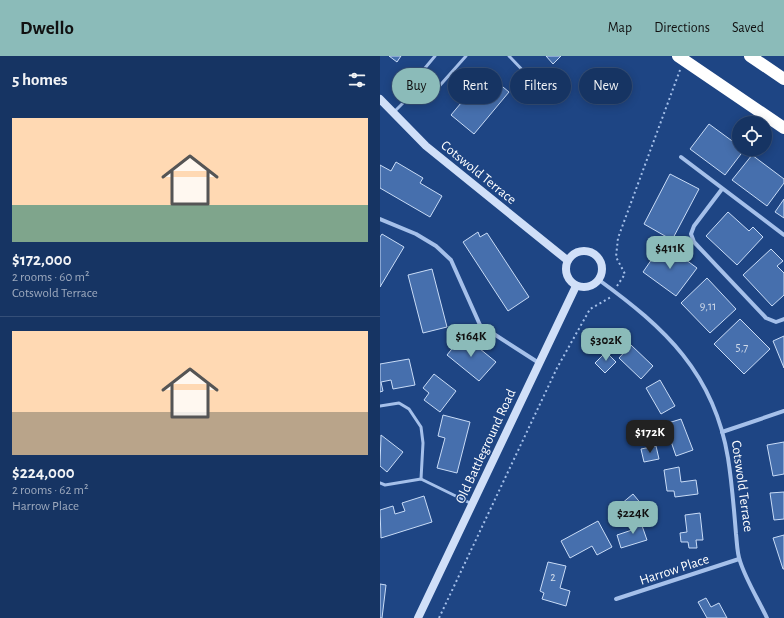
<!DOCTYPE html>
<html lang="en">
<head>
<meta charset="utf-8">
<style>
  :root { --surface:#163463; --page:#1f3c69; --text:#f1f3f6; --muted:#9eaabe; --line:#354f78; --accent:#8bbbb9 }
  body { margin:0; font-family:"Alegreya Sans",sans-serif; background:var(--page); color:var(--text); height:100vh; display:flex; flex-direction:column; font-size:15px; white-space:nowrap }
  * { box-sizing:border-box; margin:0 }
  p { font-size:13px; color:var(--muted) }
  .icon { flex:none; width:22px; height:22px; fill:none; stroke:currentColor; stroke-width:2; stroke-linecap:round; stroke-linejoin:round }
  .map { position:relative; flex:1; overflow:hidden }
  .side { display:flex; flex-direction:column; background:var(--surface); width:380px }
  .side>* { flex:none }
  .top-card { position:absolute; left:12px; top:12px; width:332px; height:36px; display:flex; gap:8px }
  .tools { position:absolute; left:352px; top:60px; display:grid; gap:8px }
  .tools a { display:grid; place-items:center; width:40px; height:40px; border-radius:50%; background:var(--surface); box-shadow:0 2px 10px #0003,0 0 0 1px var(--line); font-size:20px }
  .price { position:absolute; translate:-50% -34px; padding:0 9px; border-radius:8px; background:var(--accent); color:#111; font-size:13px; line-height:26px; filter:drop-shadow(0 1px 2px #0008) }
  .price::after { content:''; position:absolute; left:50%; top:24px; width:12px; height:9px; margin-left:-6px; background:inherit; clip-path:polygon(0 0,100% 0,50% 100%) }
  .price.selected { background:#222; color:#fff }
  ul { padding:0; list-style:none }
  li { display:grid; align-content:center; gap:8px; height:212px; padding:0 12px }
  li+li { border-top:1px solid var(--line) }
  li span { display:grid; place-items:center; height:124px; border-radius:0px; color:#555 }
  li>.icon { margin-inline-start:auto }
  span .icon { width:72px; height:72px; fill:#fffc; stroke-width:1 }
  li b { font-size:17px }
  h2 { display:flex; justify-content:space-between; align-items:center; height:48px; padding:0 12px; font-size:17px }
  .tag { padding:0 14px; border-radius:18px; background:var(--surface); box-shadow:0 2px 10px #0003,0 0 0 1px var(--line); font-size:14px; line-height:36px }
  .tag.selected { background:var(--accent); color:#111 }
  header { display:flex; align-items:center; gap:24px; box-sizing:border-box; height:56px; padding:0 20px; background:var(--accent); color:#111 }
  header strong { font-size:19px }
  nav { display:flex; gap:22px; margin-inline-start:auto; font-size:14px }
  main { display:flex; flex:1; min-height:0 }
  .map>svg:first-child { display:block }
  .building { fill:#466fad; stroke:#c9dcf7 }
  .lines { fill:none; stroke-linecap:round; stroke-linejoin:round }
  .path { stroke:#a5c0ea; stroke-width:2; stroke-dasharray:2 3; stroke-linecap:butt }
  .lane { stroke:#a5c0ea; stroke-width:3 }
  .street { stroke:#a5c0ea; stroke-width:4 }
  .secondary { stroke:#d0dff8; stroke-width:8 }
  .highway { stroke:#fff; stroke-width:12 }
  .labels { text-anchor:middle; stroke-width:3; stroke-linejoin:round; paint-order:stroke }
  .number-label { font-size:12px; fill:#d1dbea }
  .street-label { font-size:14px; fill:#fff; stroke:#1e4584 }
</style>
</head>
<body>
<header>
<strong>Dwello</strong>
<nav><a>Map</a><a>Directions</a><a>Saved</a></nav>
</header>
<main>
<section class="side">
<h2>5 homes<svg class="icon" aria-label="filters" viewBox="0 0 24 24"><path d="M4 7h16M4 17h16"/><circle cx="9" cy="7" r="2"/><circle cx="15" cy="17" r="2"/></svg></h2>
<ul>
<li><span style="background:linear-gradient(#ffd9b3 70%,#7fa58c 0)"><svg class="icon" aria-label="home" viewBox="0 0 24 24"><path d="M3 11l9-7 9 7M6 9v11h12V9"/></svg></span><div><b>$172,000</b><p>2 rooms · 60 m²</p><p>Cotswold Terrace</p></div></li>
<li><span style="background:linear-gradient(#ffd9b3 65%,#b9a48a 0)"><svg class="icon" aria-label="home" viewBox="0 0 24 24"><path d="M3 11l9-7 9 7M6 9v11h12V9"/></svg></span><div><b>$224,000</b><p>2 rooms · 62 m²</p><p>Harrow Place</p></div></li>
</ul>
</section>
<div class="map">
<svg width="404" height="562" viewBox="0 0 404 562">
  <rect width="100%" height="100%" fill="#1e4584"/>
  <g class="building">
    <polygon points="9,0 21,0 17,6"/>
    <polygon points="166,0 181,0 173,8"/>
    <polygon points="106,17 129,36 94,78 71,59"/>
    <polygon points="329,68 359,90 359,93 364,94 345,119 310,93"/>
    <polygon points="372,99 404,123 404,127 387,150 352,124"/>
    <polygon points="16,106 43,122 40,127 62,140 50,161 0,132 0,109 11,115"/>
    <polygon points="290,118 319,133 292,184 264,168"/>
    <polygon points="404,143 404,162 395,156"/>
    <polygon points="348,156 369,175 373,171 383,181 357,209 326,180"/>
    <polygon points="98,176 100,181 107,177 149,241 128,255 83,186"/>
    <polygon points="2,178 24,191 0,231 0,181"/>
    <polygon points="283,187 317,212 296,240 263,216"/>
    <polygon points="391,193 403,205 397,210 404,217 404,239 392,250 363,219"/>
    <polygon points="52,213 67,271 43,277 28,219"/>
    <polygon points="327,222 356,253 330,277 301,247"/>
    <polygon points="360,263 390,293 364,318 334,288"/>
    <polygon points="83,279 116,306 99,325 67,299"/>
    <polygon points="404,280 404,312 393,285"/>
    <polygon points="251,289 273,310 261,323 239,302"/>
    <polygon points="226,296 236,306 225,317 215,307"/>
    <polygon points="29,303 35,329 13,333 11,324 1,326 3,335 0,336 0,308"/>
    <polygon points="54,318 76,335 60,356 44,344 49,337 43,332"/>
    <polygon points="280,324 295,350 281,358 266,332"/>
    <polygon points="63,359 90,366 77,417 57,412 65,382 58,380"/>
    <polygon points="301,363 313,394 296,400 285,368"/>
    <polygon points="1,379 23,396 7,416 0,410"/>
    <polygon points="404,386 404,418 393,420 387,389"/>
    <polygon points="276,390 279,403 264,406 261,393"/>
    <polygon points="299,411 301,426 316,424 318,438 295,441 294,435 287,435 284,414"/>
    <polygon points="404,436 404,463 394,464 390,437"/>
    <polygon points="253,438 263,450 252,460 241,448"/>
    <polygon points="44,440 52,466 1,482 0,454 13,450 15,458 25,455 22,447"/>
    <polygon points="320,457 323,484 316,484 317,492 309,492 308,486 301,486 300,477 307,476 305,459"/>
    <polygon points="260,464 267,484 241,492 237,479 252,474 250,466"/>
    <polygon points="218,465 232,491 217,499 212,490 190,502 181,485"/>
    <polygon points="404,479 404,513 403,513 393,482"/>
    <polygon points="168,506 186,510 180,532 190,535 186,550 162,543 164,537 160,535"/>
    <polygon points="0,528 6,529 2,562 0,562"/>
    <polygon points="326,542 331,551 339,547 347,562 327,562 318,546"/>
  </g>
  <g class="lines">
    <g class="path">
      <polyline points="237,230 245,218 236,201 238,182 300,14"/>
      <polyline points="59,562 177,312 210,253 231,241"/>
    </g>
    <g class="lane">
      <polyline points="129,0 150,22"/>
      <polyline points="33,37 47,44 86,0"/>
      <polyline points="14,56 33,37 35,24 55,0"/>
      <polyline points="0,350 19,347 29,353 41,371 43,387 41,423"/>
      <polyline points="0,427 5,429 41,423 92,448"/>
    </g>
    <g class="street">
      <polyline points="301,101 404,179"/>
      <polyline points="342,133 314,170 311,178 314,186 386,262 396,266 404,263"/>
      <polyline points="0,163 36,178 56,190 71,204 100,269 159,307"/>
      <path d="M219,224C285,272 334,317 348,402C352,427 354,453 356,478C357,486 357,497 360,505C366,524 378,543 387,562"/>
      <polyline points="342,376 404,355"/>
      <polyline points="236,543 359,503"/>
    </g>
    <g class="secondary">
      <polyline points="0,43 46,90 187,204"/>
      <circle cx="204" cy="213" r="18"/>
      <polyline points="38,562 196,230"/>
    </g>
    <g class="highway">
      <polyline points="298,0 404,72"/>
      <polyline points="370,0 404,23"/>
    </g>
  </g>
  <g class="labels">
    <g class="number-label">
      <text x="328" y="254">9,11</text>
      <text x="362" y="295">5,7</text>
      <text x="173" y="525">2</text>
    </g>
    <g class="street-label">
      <text transform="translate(99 116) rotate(39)" y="5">Cotswold Terrace</text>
      <text transform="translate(105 390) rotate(-65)" y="5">Old Battleground Road</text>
      <text transform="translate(363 430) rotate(82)" y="5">Cotswold Terrace</text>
      <text transform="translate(294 513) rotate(-18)" y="5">Harrow Place</text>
    </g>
  </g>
</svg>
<div class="tools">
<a><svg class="icon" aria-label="locate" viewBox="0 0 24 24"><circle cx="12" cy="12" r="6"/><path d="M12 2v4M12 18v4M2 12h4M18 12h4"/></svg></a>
</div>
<b class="price" style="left:290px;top:214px">$411K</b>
<b class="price" style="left:91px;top:302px">$164K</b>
<b class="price" style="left:226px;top:306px">$302K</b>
<b class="price selected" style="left:270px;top:398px">$172K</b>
<b class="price" style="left:253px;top:479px">$224K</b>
<div class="top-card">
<a class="tag selected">Buy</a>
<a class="tag">Rent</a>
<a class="tag">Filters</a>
<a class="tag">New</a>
</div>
</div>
</main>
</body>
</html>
